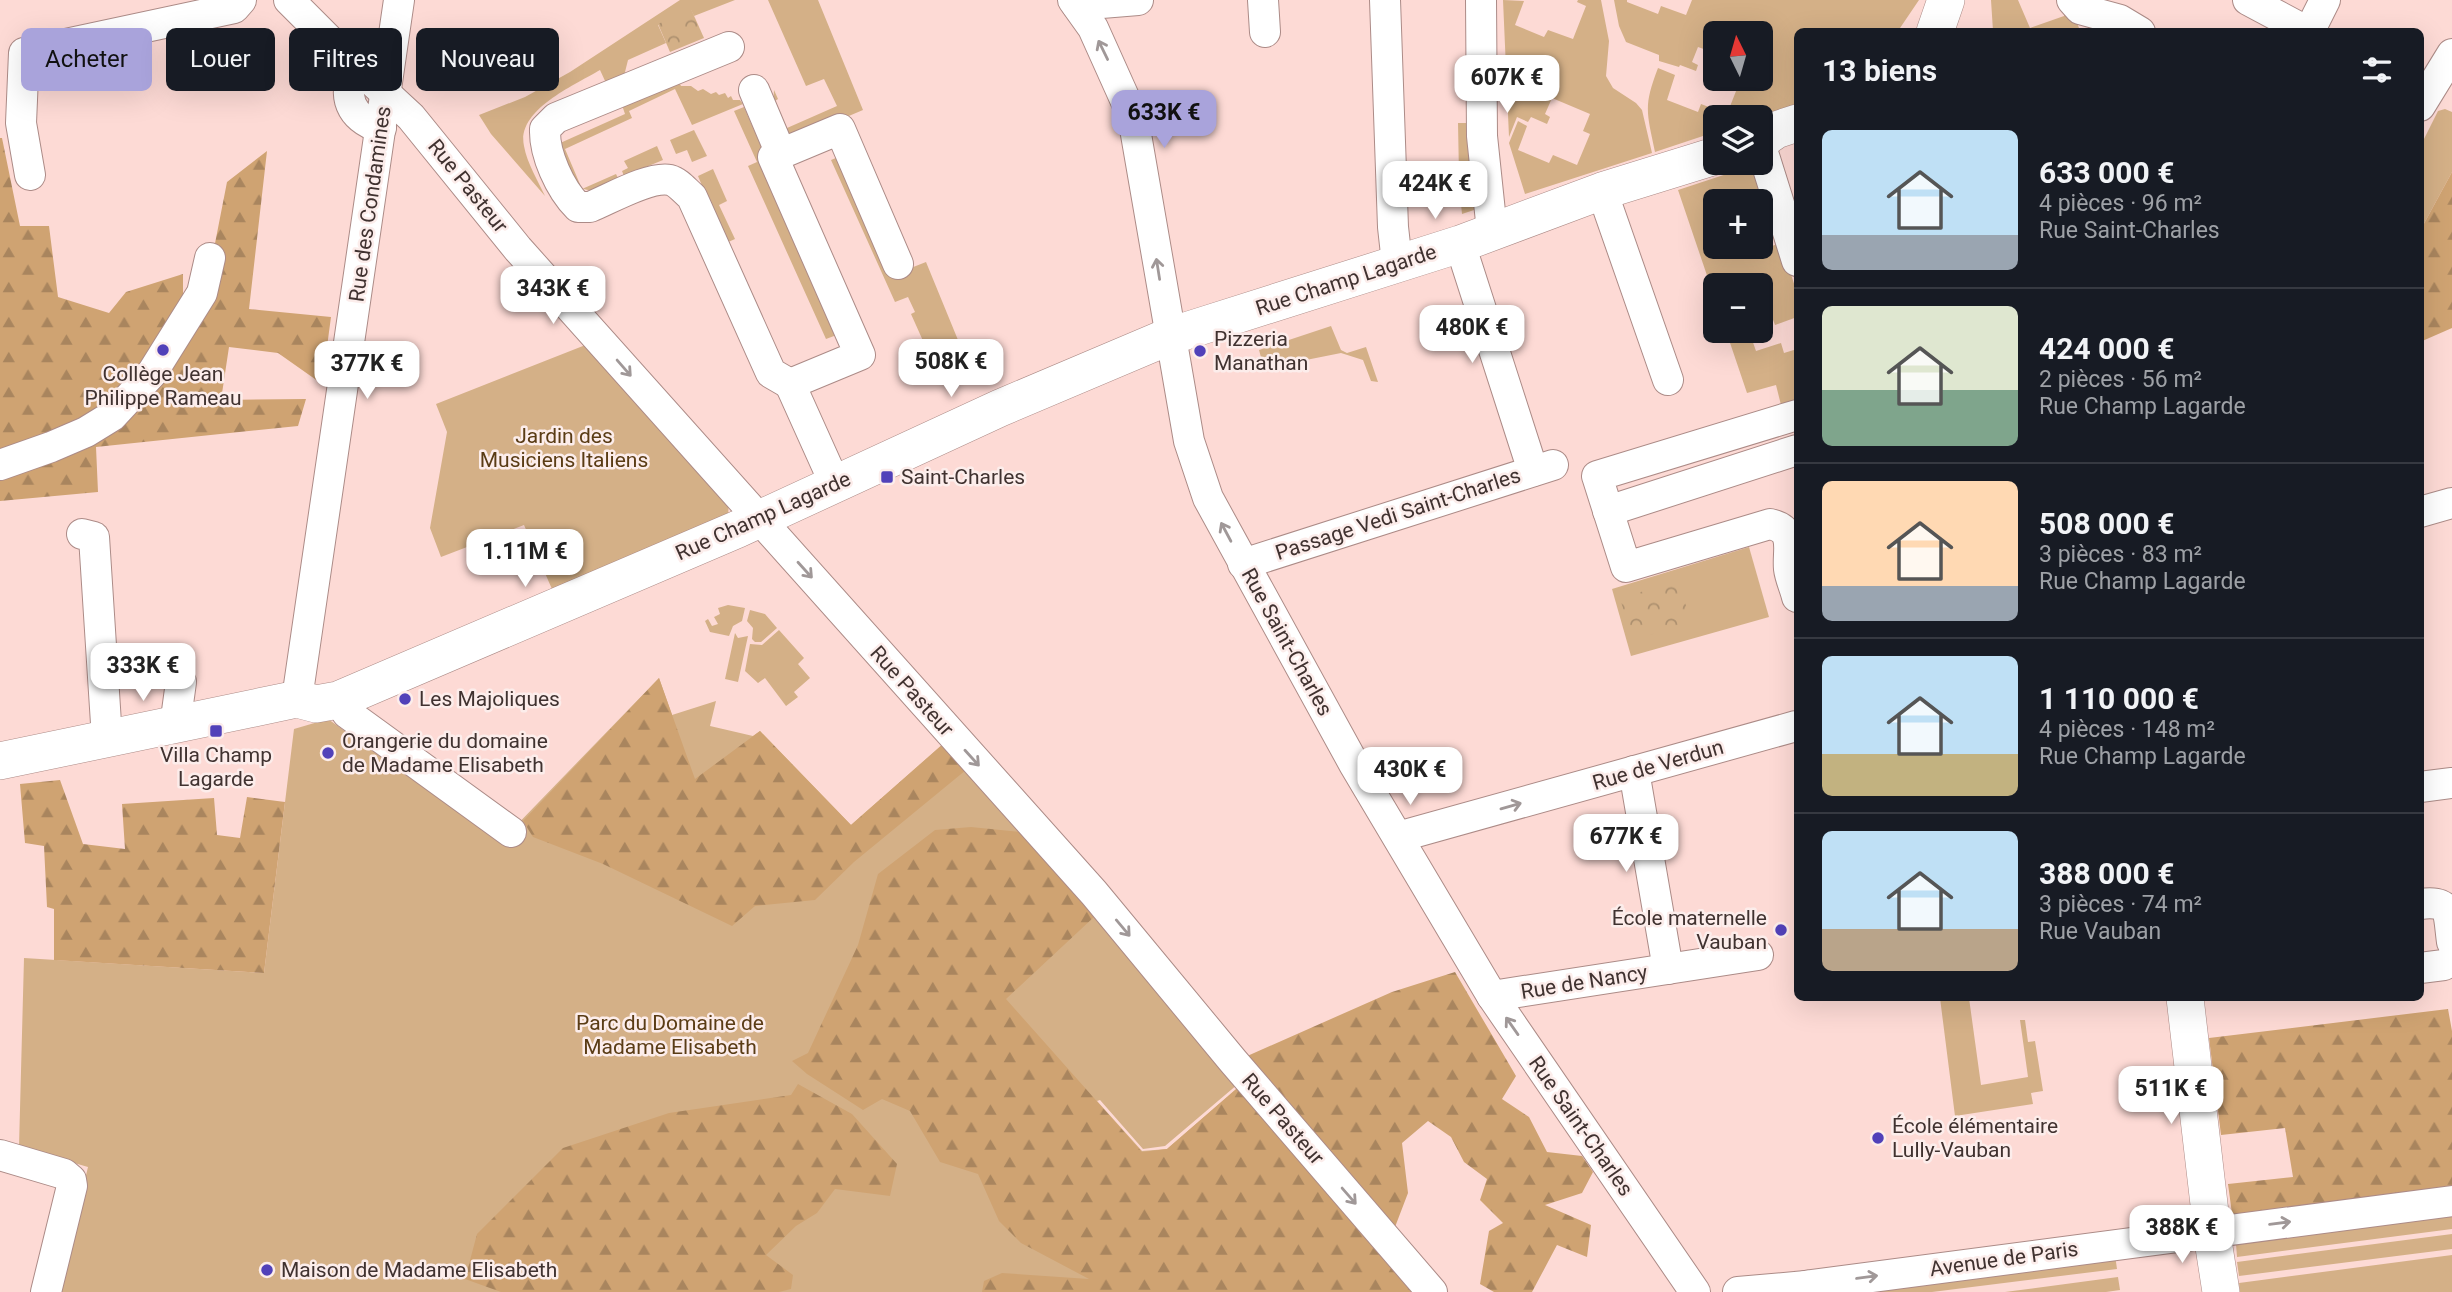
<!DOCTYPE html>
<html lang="fr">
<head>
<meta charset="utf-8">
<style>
  :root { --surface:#171b24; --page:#20242c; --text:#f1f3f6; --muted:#9ea1a6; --line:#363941; --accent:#a9a3db }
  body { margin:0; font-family:Roboto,sans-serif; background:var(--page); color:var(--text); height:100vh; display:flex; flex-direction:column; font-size:26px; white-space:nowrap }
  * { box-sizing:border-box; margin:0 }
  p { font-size:23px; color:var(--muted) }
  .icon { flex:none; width:38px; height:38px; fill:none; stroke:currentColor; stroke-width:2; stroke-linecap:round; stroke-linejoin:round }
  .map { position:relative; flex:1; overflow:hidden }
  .panel { position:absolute; left:1794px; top:28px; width:630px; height:973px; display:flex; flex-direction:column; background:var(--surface); border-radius:10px; box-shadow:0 7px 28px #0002 }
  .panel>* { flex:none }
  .banner { position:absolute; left:21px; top:28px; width:665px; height:63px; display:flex; gap:14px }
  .needle { width:46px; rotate:355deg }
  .tools { position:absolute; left:1703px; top:21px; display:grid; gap:14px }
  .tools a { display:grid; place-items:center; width:70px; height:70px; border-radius:10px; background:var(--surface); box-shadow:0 7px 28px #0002; font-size:35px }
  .price { position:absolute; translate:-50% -60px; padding:0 16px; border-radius:14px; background:#fff; color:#222; font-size:23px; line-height:46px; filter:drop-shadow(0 2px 4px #0008) }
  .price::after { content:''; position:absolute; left:50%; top:42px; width:21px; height:16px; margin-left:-10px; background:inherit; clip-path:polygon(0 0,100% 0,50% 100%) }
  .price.current { background:var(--accent); color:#111 }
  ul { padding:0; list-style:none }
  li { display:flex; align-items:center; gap:21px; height:175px; padding:0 28px }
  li+li { border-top:2px solid var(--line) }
  li span { display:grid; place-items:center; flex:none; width:196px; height:140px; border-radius:10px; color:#555 }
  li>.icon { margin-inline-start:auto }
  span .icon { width:84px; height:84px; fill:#fffc; stroke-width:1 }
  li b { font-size:30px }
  h2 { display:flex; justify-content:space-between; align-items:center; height:84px; padding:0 28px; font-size:30px }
  .tag { padding:0 24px; border-radius:10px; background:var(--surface); box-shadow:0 7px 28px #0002; font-size:24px; line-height:63px }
  .tag.current { background:var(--accent); color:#111 }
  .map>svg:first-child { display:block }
  .green { fill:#d4b087 }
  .forest { fill:url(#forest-firs) }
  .park { fill:url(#park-crowns) }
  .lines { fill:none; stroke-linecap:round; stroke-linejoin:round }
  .minor-casing { stroke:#ac8b87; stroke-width:32 }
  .major-casing { stroke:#ac8b87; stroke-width:38 }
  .minor { stroke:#fff; stroke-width:30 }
  .major { stroke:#fff; stroke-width:37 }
  .oneway { stroke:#a09898 }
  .poi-dot { fill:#5141b9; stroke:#fcedeb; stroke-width:2.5 }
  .labels { text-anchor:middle; stroke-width:5; stroke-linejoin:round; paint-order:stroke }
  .street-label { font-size:21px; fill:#403230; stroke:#fcedeb }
  .poi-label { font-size:21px; fill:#403230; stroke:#fcedeb; text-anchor:start }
  .park-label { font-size:21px; fill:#5a3c15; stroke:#fcedeb }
</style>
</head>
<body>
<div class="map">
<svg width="2452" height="1292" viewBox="0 0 2452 1292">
  <defs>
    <pattern id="forest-firs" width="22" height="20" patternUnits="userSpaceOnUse" patternTransform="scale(1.75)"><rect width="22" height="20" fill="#cfa372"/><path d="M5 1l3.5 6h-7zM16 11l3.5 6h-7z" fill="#a9855e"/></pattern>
    <pattern id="park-crowns" width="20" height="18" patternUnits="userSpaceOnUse" patternTransform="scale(1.75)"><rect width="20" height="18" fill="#d4b087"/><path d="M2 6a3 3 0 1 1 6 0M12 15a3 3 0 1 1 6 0" fill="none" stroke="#ad906f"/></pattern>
  </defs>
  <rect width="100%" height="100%" fill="#fddad5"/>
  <g class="green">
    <path d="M680,0H735L694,16L691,10L658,25L666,43L628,60L624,76L606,83L600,70C575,85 516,110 524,146C527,163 538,181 545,196L491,134L479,115L525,97L570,72Z"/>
    <polygon points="768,0 818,0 863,110 787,142 773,108 774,90 778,99 775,101 787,128 837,106 824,79 806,86"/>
    <polygon points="1503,0 1524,1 1515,25 1544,37 1548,30 1573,39 1586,6 1577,2 1578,0 1601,0 1609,41 1606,76 1613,88 1636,103 1642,110 1652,153 1525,194 1509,143 1518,121 1527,126 1518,150 1549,163 1553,155 1577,165 1590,134 1583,131 1590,114 1552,98 1545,114 1550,117 1547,124 1531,117 1528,122 1517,117 1509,137"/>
    <path d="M1614,0H1627V2L1658,14L1661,6L1686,15L1692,0H1919L1898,31L1797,32V106L1761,118L1715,117V132L1655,152C1647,112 1643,107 1658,68L1675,75L1667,100L1698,112L1701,104L1727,114L1740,81L1735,79H1760V33H1715V53L1698,47L1692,62L1698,65L1696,71L1680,65L1679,67L1659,61V55L1626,42L1619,26Z"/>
    <polygon points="1991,0 2018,0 2030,28 2064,16 2065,11 2072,10 2079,28 2069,32 1993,31"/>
    <path d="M677,78L681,86H691L698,91L703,89L711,94L716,92L719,95L725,93L728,98L731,96L733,100H740L743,104L692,125L675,89L629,111L632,118L565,149L582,189L616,174L619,180C604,187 589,197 575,183L558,144L625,114L621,102Z"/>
    <polygon points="744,107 842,333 826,339 748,166 757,162 734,111"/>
    <polygon points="2445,109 2452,112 2452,172 2420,231 2420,147 2438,111"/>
    <polygon points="1458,123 1472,123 1477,209 1462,214 1460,194 1468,194 1468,176 1459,176"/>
    <polygon points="694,130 707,156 692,162 687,150 676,154 670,140"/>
    <polygon points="657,146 663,160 624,176 622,171 628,168 624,161"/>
    <polygon points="843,155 893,275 926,262 958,340 928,352 911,314 915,312 908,297 895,302 831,160"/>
    <polygon points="1754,165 1769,208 1761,210 1760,201 1715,201 1715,247 1721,247 1723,252 1739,247 1748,247 1751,253 1781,243 1797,293 1797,317 1775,325 1772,317 1761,321 1760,285 1715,285 1715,299 1678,190"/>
    <polygon points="713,169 727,201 719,205 735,239 726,243 698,176"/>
    <polygon points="1331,326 1341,350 1347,353 1366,347 1378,382 1371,381 1363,360 1341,353 1271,367 1262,361 1259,350"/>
    <polygon points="1726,331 1749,331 1756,351 1781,343 1784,353 1797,349 1797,405 1782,409 1776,385 1747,393"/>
    <polygon points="588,344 729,501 728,516 555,596 524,525 441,557 430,528 447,432 436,404"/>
    <polygon points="1749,547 1769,617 1631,656 1612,589"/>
    <polygon points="728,605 745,608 742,621 733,626 729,636 710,632 705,621 708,619 712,626 718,624 714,617 720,614 718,608"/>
    <polygon points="750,610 765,614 777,628 761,642 755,642 752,639 753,628 747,621"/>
    <polygon points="779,630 804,658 798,664 810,678 794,692 798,697 786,706 765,678 758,683 745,671 750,644 762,645"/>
    <polygon points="735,633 738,638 748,636 738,682 725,679"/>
    <polygon points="659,678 672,715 716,701 710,726 753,736 760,731 851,825 943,744 1190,1025 1238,1084 1165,1146 1143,1149 1100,1100 1097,1101 1142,1151 1167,1149 1242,1084 1423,1292 58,1292 88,1167 19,1147 24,958 264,973 294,729 328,719 409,777 506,836"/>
    <polygon points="1940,998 1969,998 1981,1085 2028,1077 2020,1020 2025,1020 2028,1042 2035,1041 2043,1091 2031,1093 2033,1104 1955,1116"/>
    <polygon points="2452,1215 2452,1229 2237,1257 2236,1244"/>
    <polygon points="2452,1234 2452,1249 2239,1276 2237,1262"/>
    <polygon points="2115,1255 2117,1269 1932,1292 1840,1292"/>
    <polygon points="2452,1255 2452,1292 2240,1292 2239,1283"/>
    <polygon points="2118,1277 2120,1290 2106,1292 2005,1292"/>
  </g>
  <g class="forest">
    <polygon points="0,138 2,138 20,226 49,226 58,297 109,313 126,292 183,274 183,309 201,315 227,182 267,151 249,309 331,317 322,384 278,353 229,347 221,400 306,399 298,426 96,447 98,492 0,501"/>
    <polygon points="2452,172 2452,328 2420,342 2420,231"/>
    <polygon points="659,678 695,779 760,731 851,825 943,744 966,770 854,862 815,900 755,906 732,926 603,864 533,837 523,821"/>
    <polygon points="60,780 83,844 125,849 122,804 214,798 217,835 240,838 247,797 285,802 264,973 54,960 54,909 47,907 44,846 25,843 20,784"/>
    <polygon points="971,827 1021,832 1094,917 1006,999 1142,1152 1167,1149 1242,1084 1423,1292 982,1292 984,1281 1002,1273 1089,1279 1021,1243 999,1221 978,1174 940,1162 910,1111 882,1099 863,1110 807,1074 792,1061 808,1053 858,945 878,874 935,830"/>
    <polygon points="1455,972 1516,1076 1502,1099 1529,1117 1547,1152 1582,1156 1593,1172 1582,1193 1545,1205 1591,1225 1587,1257 1557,1245 1532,1292 1494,1292 1480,1284 1489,1231 1503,1223 1480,1200 1487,1179 1464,1162 1451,1137 1428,1121 1402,1143 1408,1193 1395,1227 1245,1057 1392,992"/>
    <polygon points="2448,1009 2452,1031 2452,1192 2233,1221 2228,1184 2293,1177 2285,1128 2221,1135 2209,1038"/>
    <polygon points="798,1084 852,1114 897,1164 890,1196 835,1189 817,1213 796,1226 766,1255 793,1275 791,1289 779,1292 501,1292 465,1279 477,1234 563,1148 669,1113 791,1095"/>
  </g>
  <g class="park">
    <polygon points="691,9 704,38 670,52 658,24"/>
    <polygon points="1679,581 1691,623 1632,640 1620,598"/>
  </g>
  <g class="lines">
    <g class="minor-casing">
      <g id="minor">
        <polyline points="289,0 344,55 411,117 518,249 1094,893 1233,1061 1432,1292"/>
        <polyline points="1073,0 1093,28 1133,117 1189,441 1208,498 1354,764 1492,996 1695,1292"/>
        <polyline points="1263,0 1265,32"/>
        <polyline points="1385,0 1393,227 1397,263"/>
        <polyline points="1481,0 1482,136 1492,231"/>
        <polyline points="2072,0 2080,9 2120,20 2140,32"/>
        <polyline points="2248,0 2308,32"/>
        <polyline points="1077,5 1138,0"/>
        <polyline points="2309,32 2325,0"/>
        <path d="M729,47L556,118L545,129C544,154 560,189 578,207H590C610,199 649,176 670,180C678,182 685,191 692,197L771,373L790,384"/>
        <path d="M356,67C341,96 350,118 381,128"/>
        <polyline points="754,90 781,154"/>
        <polyline points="2420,106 2452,54"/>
        <polyline points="1760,143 1797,261"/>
        <polyline points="30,175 21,123 24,53 234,8 241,0"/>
        <polyline points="1602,191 1668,380"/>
        <polyline points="1460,244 1533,471"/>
        <path d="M1797,415L1597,476L1626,567L1770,524C1797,530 1787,550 1789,569C1790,578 1795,588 1797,597"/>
        <polyline points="0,465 51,447 86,432 112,416 152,373 202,293 210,258"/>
        <polyline points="835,484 790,384 860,355 773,157 840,129 898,264"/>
        <polyline points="1608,511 1797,450"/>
        <polyline points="2420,512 2452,503"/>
        <polyline points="82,534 94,537 107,739"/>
        <polyline points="1243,564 1553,465"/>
        <polyline points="297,699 399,0"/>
        <polyline points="338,700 347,713 511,832"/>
        <polyline points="175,726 181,682"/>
        <polyline points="1634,771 1668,969"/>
        <polyline points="2420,787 2452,783"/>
        <polyline points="1398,837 1796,726"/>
        <path d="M2420,904C2452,900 2448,913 2452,942"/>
        <polyline points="2420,968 2444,965 2452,960"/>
        <polyline points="1492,996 1758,955"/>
        <polyline points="0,1155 64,1174 71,1180 72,1186 46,1292"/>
        <polyline points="1738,1292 1806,1286"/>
        <polyline points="1807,1292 1806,1286 1811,1285 2452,1201"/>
      </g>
    </g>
    <g class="major-casing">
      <g id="major">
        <polyline points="1935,32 1946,0"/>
        <polyline points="1760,141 1776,130 1797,123"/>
        <polyline points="0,761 297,699 316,704 338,700 738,529 1000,408 1170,336 1460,244 1602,191 1715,156"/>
        <polyline points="2185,998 2214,1247 2221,1292"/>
      </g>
    </g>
    <use href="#minor" class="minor"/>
    <use href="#major" class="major"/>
  </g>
  <defs><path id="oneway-shaft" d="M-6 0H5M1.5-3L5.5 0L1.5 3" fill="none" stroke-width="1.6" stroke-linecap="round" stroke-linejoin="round" transform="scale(1.75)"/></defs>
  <g class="oneway">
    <use href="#oneway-shaft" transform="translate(1103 50) rotate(-116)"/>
    <use href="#oneway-shaft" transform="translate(1158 269) rotate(-99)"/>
    <use href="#oneway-shaft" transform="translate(624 368) rotate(49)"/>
    <use href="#oneway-shaft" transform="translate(1226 532) rotate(-118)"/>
    <use href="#oneway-shaft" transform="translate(805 570) rotate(48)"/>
    <use href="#oneway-shaft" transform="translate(972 758) rotate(48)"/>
    <use href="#oneway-shaft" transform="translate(1511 806) rotate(-16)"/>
    <use href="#oneway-shaft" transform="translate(1123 928) rotate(50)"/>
    <use href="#oneway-shaft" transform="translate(1512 1026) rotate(-125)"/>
    <use href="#oneway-shaft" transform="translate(1349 1196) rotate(49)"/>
    <use href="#oneway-shaft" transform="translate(2280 1223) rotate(-7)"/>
    <use href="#oneway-shaft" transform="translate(1867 1277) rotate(-8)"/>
  </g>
  <g class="poi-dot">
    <circle cx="163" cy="350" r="7"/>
    <circle cx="1200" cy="351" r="7"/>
    <rect x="880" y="470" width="14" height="14" rx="3.5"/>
    <circle cx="405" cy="699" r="7"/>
    <rect x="209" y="724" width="14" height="14" rx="3.5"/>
    <circle cx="328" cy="753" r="7"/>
    <circle cx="1781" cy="930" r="7"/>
    <circle cx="1878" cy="1138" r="7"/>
    <circle cx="267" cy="1270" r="7"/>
  </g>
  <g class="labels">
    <g class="street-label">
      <text transform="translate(468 186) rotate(51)" y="7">Rue Pasteur</text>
      <text transform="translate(370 204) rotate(-82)" y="7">Rue des Condamines</text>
      <text transform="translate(1346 280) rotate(-18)" y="7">Rue Champ Lagarde</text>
      <text transform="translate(1398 514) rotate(-18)" y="7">Passage Vedi Saint-Charles</text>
      <text transform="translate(763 516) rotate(-24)" y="7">Rue Champ Lagarde</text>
      <text transform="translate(1287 642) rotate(61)" y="7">Rue Saint-Charles</text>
      <text transform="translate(912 691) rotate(48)" y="7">Rue Pasteur</text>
      <text transform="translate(1658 765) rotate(-16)" y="7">Rue de Verdun</text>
      <text transform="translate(1584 982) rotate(-9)" y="7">Rue de Nancy</text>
      <text transform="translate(1283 1119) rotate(49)" y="7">Rue Pasteur</text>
      <text transform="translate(1581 1126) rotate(55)" y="7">Rue Saint-Charles</text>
      <text transform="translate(2004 1259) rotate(-8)" y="7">Avenue de Paris</text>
    </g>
    <g class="poi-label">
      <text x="1214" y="346">Pizzeria<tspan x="1214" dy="24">Manathan</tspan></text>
      <text x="163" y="381" text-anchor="middle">Collège Jean<tspan x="163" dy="24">Philippe Rameau</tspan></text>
      <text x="901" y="484">Saint-Charles</text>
      <text x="419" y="706">Les Majoliques</text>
      <text x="342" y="748">Orangerie du domaine<tspan x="342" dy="24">de Madame Elisabeth</tspan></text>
      <text x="216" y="762" text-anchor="middle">Villa Champ<tspan x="216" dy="24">Lagarde</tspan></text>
      <text x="1767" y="925" text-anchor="end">École maternelle<tspan x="1767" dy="24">Vauban</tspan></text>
      <text x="1892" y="1133">École élémentaire<tspan x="1892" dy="24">Lully-Vauban</tspan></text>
      <text x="281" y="1277">Maison de Madame Elisabeth</text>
    </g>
    <g class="park-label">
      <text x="564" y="443">Jardin des<tspan x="564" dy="24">Musiciens Italiens</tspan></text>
      <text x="670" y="1030">Parc du Domaine de<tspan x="670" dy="24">Madame Elisabeth</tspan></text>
    </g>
  </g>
</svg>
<div class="tools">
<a><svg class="needle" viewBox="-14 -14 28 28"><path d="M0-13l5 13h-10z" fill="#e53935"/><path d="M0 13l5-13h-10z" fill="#9ea1a6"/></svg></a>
<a><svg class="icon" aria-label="layers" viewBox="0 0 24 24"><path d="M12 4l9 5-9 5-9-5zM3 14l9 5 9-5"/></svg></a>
<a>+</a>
<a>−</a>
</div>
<b class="price" style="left:1507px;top:115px">607K €</b>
<b class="price current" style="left:1164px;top:150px">633K €</b>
<b class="price" style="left:1435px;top:221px">424K €</b>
<b class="price" style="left:553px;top:326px">343K €</b>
<b class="price" style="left:1472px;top:365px">480K €</b>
<b class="price" style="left:951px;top:399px">508K €</b>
<b class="price" style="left:367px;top:401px">377K €</b>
<b class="price" style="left:525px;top:589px">1.11M €</b>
<b class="price" style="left:143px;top:703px">333K €</b>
<b class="price" style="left:1410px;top:807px">430K €</b>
<b class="price" style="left:1626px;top:874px">677K €</b>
<b class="price" style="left:2171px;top:1126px">511K €</b>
<b class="price" style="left:2182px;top:1265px">388K €</b>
<div class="banner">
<a class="tag current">Acheter</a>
<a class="tag">Louer</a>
<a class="tag">Filtres</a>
<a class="tag">Nouveau</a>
</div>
<section class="panel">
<h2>13 biens<svg class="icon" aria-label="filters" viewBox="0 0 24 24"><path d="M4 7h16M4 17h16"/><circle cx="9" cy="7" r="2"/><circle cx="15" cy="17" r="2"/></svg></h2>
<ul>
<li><span style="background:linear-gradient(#bfe0f5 75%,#9aa5b1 0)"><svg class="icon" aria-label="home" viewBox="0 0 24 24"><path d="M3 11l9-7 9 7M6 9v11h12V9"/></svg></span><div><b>633 000 €</b><p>4 pièces · 96 m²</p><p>Rue Saint-Charles</p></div></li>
<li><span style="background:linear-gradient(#dfe7d0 60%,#7fa58c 0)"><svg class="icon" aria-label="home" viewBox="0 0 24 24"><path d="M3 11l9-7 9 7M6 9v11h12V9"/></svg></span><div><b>424 000 €</b><p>2 pièces · 56 m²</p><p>Rue Champ Lagarde</p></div></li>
<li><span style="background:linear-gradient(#ffd9b3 75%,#9aa5b1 0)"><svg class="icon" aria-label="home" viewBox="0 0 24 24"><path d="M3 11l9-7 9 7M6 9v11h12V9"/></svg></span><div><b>508 000 €</b><p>3 pièces · 83 m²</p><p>Rue Champ Lagarde</p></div></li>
<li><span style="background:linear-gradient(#bfe0f5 70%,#c2b280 0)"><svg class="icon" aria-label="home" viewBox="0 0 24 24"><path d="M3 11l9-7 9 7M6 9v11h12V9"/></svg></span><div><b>1 110 000 €</b><p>4 pièces · 148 m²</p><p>Rue Champ Lagarde</p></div></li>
<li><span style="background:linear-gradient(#bfe0f5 70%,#b9a48a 0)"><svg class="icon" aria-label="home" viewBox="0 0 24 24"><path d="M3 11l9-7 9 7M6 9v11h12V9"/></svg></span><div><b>388 000 €</b><p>3 pièces · 74 m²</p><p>Rue Vauban</p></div></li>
</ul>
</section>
</div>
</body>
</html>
